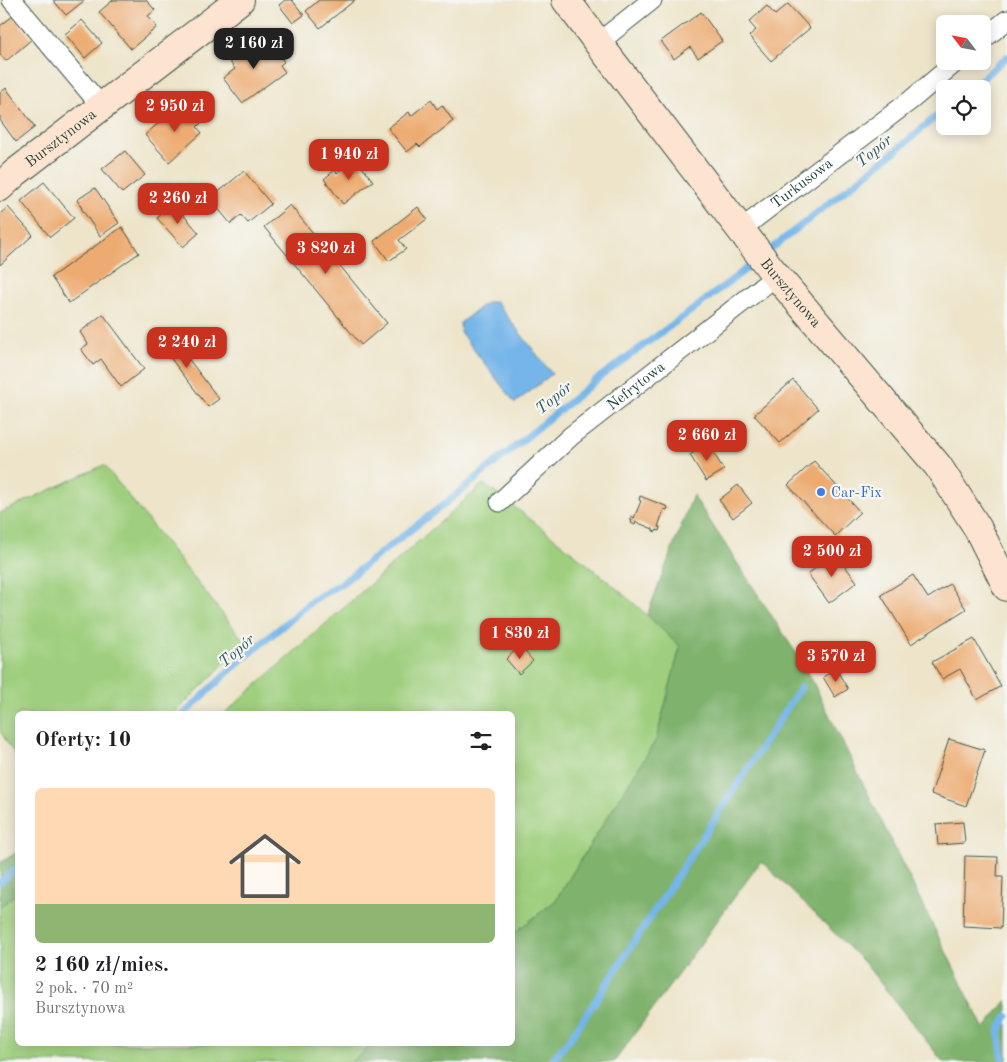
<!DOCTYPE html>
<html lang="pl">
<head>
<meta charset="utf-8">
<style>
  :root { --surface:#fff; --page:#f2f2f2; --text:#202124; --muted:#757577; --line:#e0e0e0; --accent:#c8321e }
  body { margin:0; font-family:"Old Standard TT",serif; background:var(--page); color:var(--text); height:100vh; display:flex; flex-direction:column; font-size:19px; white-space:nowrap }
  * { box-sizing:border-box; margin:0 }
  p { font-size:16px; color:var(--muted) }
  .icon { flex:none; width:28px; height:28px; fill:none; stroke:currentColor; stroke-width:2; stroke-linecap:round; stroke-linejoin:round }
  .map { position:relative; flex:1; overflow:hidden }
  .sheet { position:absolute; left:15px; top:711px; width:500px; height:335px; display:flex; flex-direction:column; background:var(--surface); border-radius:8px; box-shadow:0 2px 12px #0003 }
  .sheet>* { flex:none }
  .needle { width:32px; rotate:302deg }
  .tools { position:absolute; left:936px; top:15px; display:grid; gap:10px }
  .tools a { display:grid; place-items:center; width:55px; height:55px; border-radius:8px; background:var(--surface); box-shadow:0 2px 12px #0003; font-size:25px }
  .price { position:absolute; translate:-50% -42px; padding:0 11px; border-radius:10px; background:var(--accent); color:#fff; font-size:16px; line-height:32px; filter:drop-shadow(0 1px 2px #0008) }
  .price::after { content:''; position:absolute; left:50%; top:30px; width:15px; height:11px; margin-left:-8px; background:inherit; clip-path:polygon(0 0,100% 0,50% 100%) }
  .price.current { background:#222; color:#fff }
  ul { padding:0; list-style:none }
  li { display:grid; align-content:center; gap:10px; height:265px; padding:0 20px }
  li+li { border-top:1px solid var(--line) }
  li span { display:grid; place-items:center; height:155px; border-radius:8px; color:#555 }
  li>.icon { margin-inline-start:auto }
  span .icon { width:90px; height:90px; fill:#fffc; stroke-width:1 }
  li b { font-size:21px }
  h2 { display:flex; justify-content:space-between; align-items:center; height:60px; padding:0 20px; font-size:21px }
  .map>svg:first-child { display:block }
  .green { fill:#9fcf7e; stroke:#5f8659 }
  .forest { fill:#7fb26d; stroke:#4f7850 }
  .water { fill:#74b5e9; stroke:#4a798e }
  .lines { fill:none; stroke-linecap:round; stroke-linejoin:round }
  .stream { stroke:#74b5e9; stroke-width:7 }
  .building { fill:#edab71 }
  .street-casing { stroke:#3e564a; stroke-width:21 }
  .secondary-casing { stroke:#3e564a; stroke-width:30 }
  .street { stroke:#fff; stroke-width:19 }
  .secondary { stroke:#fde4d1; stroke-width:28 }
  .shop-dot { fill:#3f7fe0; stroke:#f6f6f2; stroke-width:2 }
  .labels { text-anchor:middle; stroke-width:4.5; stroke-linejoin:round; paint-order:stroke }
  .street-label { font-size:15px; fill:#1f3d34; stroke:#f6f6f2 }
  .shop-label { font-size:15px; fill:#366cbe; stroke:#f6f6f2; text-anchor:start }
  .water-label { font-size:16px; font-style:italic; fill:#345b61; stroke:#f6f6f2 }
</style>
</head>
<body>
<div class="map">
<svg width="1007" height="1062" viewBox="0 0 1007 1062">
  <rect width="100%" height="100%" fill="#f6f6f2"/>
  <filter id="ink" filterUnits="userSpaceOnUse"><feTurbulence type="fractalNoise" baseFrequency=".02" numOctaves="2"/><feDisplacementMap in="SourceGraphic" scale="10" xChannelSelector="R" yChannelSelector="G"/><feConvolveMatrix kernelMatrix="1 2 1 2 8 2 1 2 1" color-interpolation-filters="sRGB"/></filter>
  <filter id="wash" filterUnits="userSpaceOnUse"><feTurbulence type="fractalNoise" baseFrequency=".0096" numOctaves="4" result="noise"/><feDisplacementMap in="SourceGraphic" scale="20" xChannelSelector="R" yChannelSelector="G"/><feGaussianBlur stdDeviation="1.12" result="paint"/><feColorMatrix in="noise" values="0 0 0 0 0 0 0 0 0 0 0 0 0 0 0 0 0 1.4 0 .05"/><feComposite in="paint" operator="in"/></filter>
  <g filter="url(#wash)">
    <rect width="100%" height="100%" fill="#ede4c9"/>
    <g class="green">
      <polygon points="104,465 248,646 225,663 174,714 18,714 17,758 0,731 0,513"/>
      <path d="M483,484C512,504 540,527 568,549C607,580 645,611 680,647L656,740L555,901L513,934L512,714H224Z"/>
      <polygon points="17,893 18,1044 374,1044 351,1062 0,1062 0,907"/>
    </g>
    <g class="forest">
      <polygon points="693,495 807,670 984,1029 1007,1000 1007,1062 943,1062 863,961 761,861 614,1062 351,1062 374,1044 512,1044 513,934 555,901 656,740 680,647 647,615"/>
      <polygon points="17,852 17,893 0,907 0,863"/>
    </g>
    <polygon class="water" points="487,302 496,302 552,374 515,403 461,333 460,323"/>
    <g class="lines">
      <g class="stream">
        <polyline points="970,89 1007,57"/>
        <polyline points="766,253 899,148 945,109"/>
        <polyline points="184,714 228,672 313,600 342,583 452,498 600,377 695,308 758,260"/>
        <polyline points="0,882 18,867"/>
        <polyline points="550,1062 570,1039 600,994 801,687"/>
        <polyline points="1003,1062 999,1031 1007,1016"/>
      </g>
    </g>
    <g id="blocks">
      <g class="building">
        <polygon points="53,0 85,0 66,15"/>
        <polygon points="113,0 146,0 155,10 148,16 157,27 131,49 99,12"/>
        <polygon points="285,0 292,0 304,15 293,23 279,5"/>
        <polygon points="319,0 355,0 320,28 306,11"/>
        <polygon points="788,4 810,28 771,61 749,36 756,30 749,22 767,6 775,15"/>
        <polygon points="701,12 722,41 698,58 690,47 674,59 661,41"/>
        <polygon points="13,16 32,39 6,61 0,54 0,26"/>
        <polygon points="82,20 102,43 85,58 65,34"/>
        <polygon points="260,37 273,55 278,53 284,62 280,65 285,72 242,103 223,78 235,69 229,61"/>
        <polygon points="6,88 35,127 16,142 0,120 0,93"/>
        <polygon points="431,100 437,109 442,105 453,121 420,147 417,144 407,152 388,128 409,112 411,116"/>
        <polygon points="179,105 190,118 195,114 202,122 197,127 202,133 169,162 145,135"/>
        <polygon points="125,151 145,175 122,193 102,169"/>
        <polygon points="355,158 373,181 343,204 324,179 335,170 337,173"/>
        <polygon points="244,171 271,204 248,223 241,215 231,224 210,199"/>
        <polygon points="44,182 74,218 50,237 21,201"/>
        <polygon points="154,184 166,197 157,205 145,192"/>
        <polygon points="95,188 119,223 100,236 81,208 82,208 77,200"/>
        <polygon points="174,204 199,233 183,247 157,218"/>
        <polygon points="290,205 387,323 361,345 264,227"/>
        <polygon points="8,207 33,235 0,265 0,214"/>
        <polygon points="418,207 427,219 399,240 406,249 389,261 374,241"/>
        <polygon points="122,227 139,253 69,303 51,277"/>
        <polygon points="103,314 144,369 121,387 101,359 93,365 81,349 88,344 80,332"/>
        <polygon points="167,331 219,399 208,407 156,339"/>
        <polygon points="793,380 818,409 780,443 754,415"/>
        <polygon points="708,444 724,470 706,481 690,455"/>
        <polygon points="814,461 860,512 835,536 788,485"/>
        <polygon points="738,485 752,503 733,518 719,500"/>
        <polygon points="640,496 668,507 667,510 664,509 658,527 660,527 659,531 657,530 656,532 653,531 653,529 636,522 635,525 631,523 632,520 630,520 631,516 634,518 641,501 639,500"/>
        <polygon points="835,553 857,582 829,603 808,574"/>
        <polygon points="913,575 928,598 950,584 966,609 911,644 881,595"/>
        <polygon points="974,639 1001,686 977,700 960,669 942,679 932,662"/>
        <polygon points="520,646 533,661 519,674 506,659"/>
        <polygon points="836,669 848,689 835,697 823,677"/>
        <polygon points="949,739 985,750 966,806 931,794"/>
        <polygon points="963,822 965,843 938,845 936,824"/>
        <polygon points="965,856 998,857 997,877 1003,877 1001,928 963,926"/>
      </g>
    </g>
  </g>
  <g filter="url(#ink)">
    <use href="#blocks" fill-opacity="0" stroke="#3e564a" stroke-width="1"/>
    <g class="lines">
      <g class="street-casing">
        <g id="street">
          <polyline points="12,0 102,107"/>
          <polyline points="982,40 1007,20"/>
          <polyline points="598,43 652,0"/>
          <path id="s1" d="M741,229L911,100L957,61"/>
          <path id="s2" d="M500,502L571,436L776,276"/>
        </g>
      </g>
      <g class="secondary-casing">
        <g id="secondary">
          <path id="s3" d="M566,0L598,43L770,268L938,466L977,527L1007,587"/>
          <path id="s4" d="M0,187L15,173L240,0"/>
        </g>
      </g>
      <use href="#street" class="street"/>
      <use href="#secondary" class="secondary"/>
    </g>
  </g>
  <circle class="shop-dot" cx="821" cy="492" r="5"/>
  <g class="labels">
    <g class="street-label">
      <text dy="5" stroke="none"><textPath href="#s4" startOffset="78">Bursztynowa</textPath></text>
      <text dy="5" stroke="none"><textPath href="#s1" startOffset="76">Turkusowa</textPath></text>
      <text dy="5" stroke="none"><textPath href="#s3" startOffset="369">Bursztynowa</textPath></text>
      <text dy="5" stroke="none"><textPath href="#s2" startOffset="179">Nefrytowa</textPath></text>
    </g>
    <g class="shop-label">
      <text x="831" y="497">Car-Fix</text>
    </g>
    <g class="water-label">
      <text transform="translate(873 150) rotate(-39)" y="6">Topór</text>
      <text transform="translate(553 397) rotate(-39)" y="6">Topór</text>
      <text transform="translate(236 650) rotate(-41)" y="6">Topór</text>
    </g>
  </g>
</svg>
<div class="tools">
<a><svg class="needle" viewBox="-14 -14 28 28"><path d="M0-13l5 13h-10z" fill="#e53935"/><path d="M0 13l5-13h-10z" fill="#757577"/></svg></a>
<a><svg class="icon" aria-label="locate" viewBox="0 0 24 24"><circle cx="12" cy="12" r="6"/><path d="M12 2v4M12 18v4M2 12h4M18 12h4"/></svg></a>
</div>
<b class="price current" style="left:254px;top:70px">2 160 zł</b>
<b class="price" style="left:175px;top:133px">2 950 zł</b>
<b class="price" style="left:349px;top:181px">1 940 zł</b>
<b class="price" style="left:178px;top:225px">2 260 zł</b>
<b class="price" style="left:326px;top:275px">3 820 zł</b>
<b class="price" style="left:187px;top:369px">2 240 zł</b>
<b class="price" style="left:707px;top:462px">2 660 zł</b>
<b class="price" style="left:832px;top:578px">2 500 zł</b>
<b class="price" style="left:520px;top:660px">1 830 zł</b>
<b class="price" style="left:836px;top:683px">3 570 zł</b>
<section class="sheet">
<h2>Oferty: 10<svg class="icon" aria-label="filters" viewBox="0 0 24 24"><path d="M4 7h16M4 17h16"/><circle cx="9" cy="7" r="2"/><circle cx="15" cy="17" r="2"/></svg></h2>
<ul>
<li><span style="background:linear-gradient(#ffd9b3 75%,#8fb573 0)"><svg class="icon" aria-label="home" viewBox="0 0 24 24"><path d="M3 11l9-7 9 7M6 9v11h12V9"/></svg></span><div><b>2 160 zł/mies.</b><p>2 pok. · 70 m²</p><p>Bursztynowa</p></div></li>
</ul>
</section>
</div>
</body>
</html>
